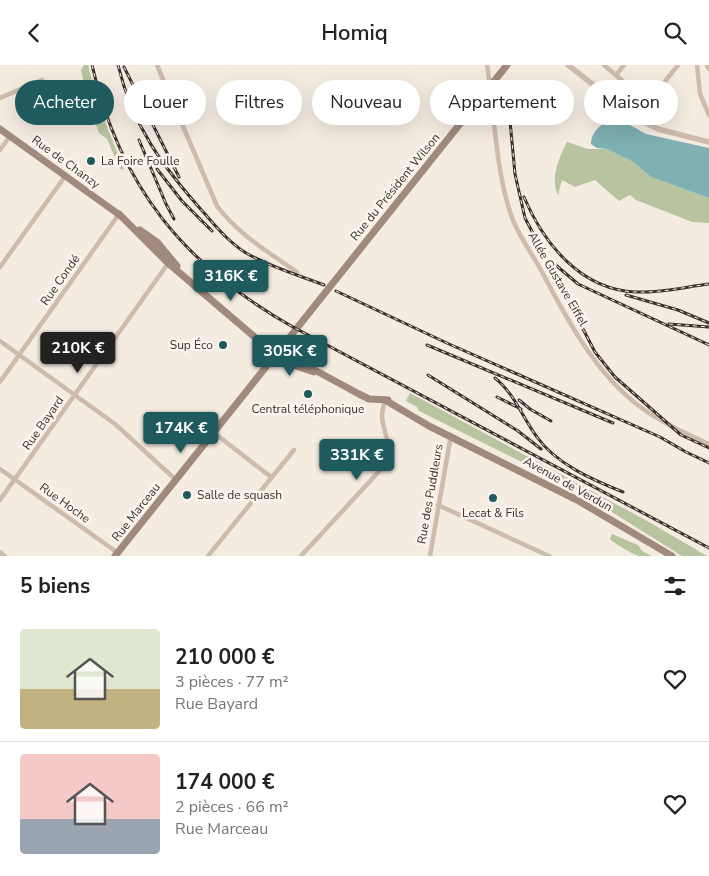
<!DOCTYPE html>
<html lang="fr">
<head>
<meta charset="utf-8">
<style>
  :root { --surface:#fff; --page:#f6f6f6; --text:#222; --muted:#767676; --line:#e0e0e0; --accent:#1f5a5e }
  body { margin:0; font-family:"Nunito Sans",sans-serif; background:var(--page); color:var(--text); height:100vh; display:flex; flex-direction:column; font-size:19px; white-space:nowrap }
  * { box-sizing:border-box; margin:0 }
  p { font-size:16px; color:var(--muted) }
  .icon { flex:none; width:28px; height:28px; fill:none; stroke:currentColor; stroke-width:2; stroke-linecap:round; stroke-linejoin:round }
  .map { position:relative; height:491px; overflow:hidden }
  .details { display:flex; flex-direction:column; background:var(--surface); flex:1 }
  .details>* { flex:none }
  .banner { position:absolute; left:15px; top:15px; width:680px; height:45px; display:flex; gap:10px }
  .price { position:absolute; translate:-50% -42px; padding:0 11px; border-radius:5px; background:var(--accent); color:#fff; font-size:16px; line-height:32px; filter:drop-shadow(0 1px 2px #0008) }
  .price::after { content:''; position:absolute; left:50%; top:30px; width:15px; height:11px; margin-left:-8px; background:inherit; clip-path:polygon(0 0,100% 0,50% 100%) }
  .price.on { background:#222; color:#fff }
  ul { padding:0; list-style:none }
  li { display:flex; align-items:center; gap:15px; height:125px; padding:0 20px }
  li+li { border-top:1px solid var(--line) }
  li span { display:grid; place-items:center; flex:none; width:140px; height:100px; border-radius:5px; color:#555 }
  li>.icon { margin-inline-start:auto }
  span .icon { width:60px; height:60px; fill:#fffc; stroke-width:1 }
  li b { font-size:21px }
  h2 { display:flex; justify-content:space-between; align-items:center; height:60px; padding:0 20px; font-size:21px }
  .chip { padding:0 18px; border-radius:22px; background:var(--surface); box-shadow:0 5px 20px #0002; font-size:18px; line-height:45px }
  .chip.on { background:var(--accent); color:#fff }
  header { display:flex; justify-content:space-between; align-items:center; height:65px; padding:0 20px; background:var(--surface); font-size:22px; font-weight:600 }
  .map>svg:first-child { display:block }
  .green { fill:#b8c4a0 }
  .water { fill:#7fb0b2 }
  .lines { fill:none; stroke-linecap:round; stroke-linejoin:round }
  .minor { stroke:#cdbbac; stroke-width:4.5 }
  .tertiary { stroke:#cdbbac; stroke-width:5.5 }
  .secondary { stroke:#a18a7d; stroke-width:7 }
  .rail-casing { stroke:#3b302b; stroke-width:3 }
  .rail { stroke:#fbf5ee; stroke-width:1; stroke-dasharray:4; stroke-linecap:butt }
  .poi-dot { fill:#1f5a5e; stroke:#fbf5ee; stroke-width:2 }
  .labels { text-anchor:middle; stroke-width:5; stroke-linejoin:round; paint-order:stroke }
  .poi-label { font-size:12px; fill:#3b302b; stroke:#fbf5ee; text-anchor:start }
  .street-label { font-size:12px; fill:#3b302b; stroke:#fbf5ee }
</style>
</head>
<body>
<header><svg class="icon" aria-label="back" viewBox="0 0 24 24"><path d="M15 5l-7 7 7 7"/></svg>Homiq<svg class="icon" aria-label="search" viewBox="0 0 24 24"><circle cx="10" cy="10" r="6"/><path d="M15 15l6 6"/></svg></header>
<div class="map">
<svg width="709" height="491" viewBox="0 0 709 491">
  <rect width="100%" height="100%" fill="#f4ebe1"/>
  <g class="green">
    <polygon points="84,0 88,0 97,36 124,105 120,104 107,74 99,68 91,46 81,5"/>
    <path d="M567,77L588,84H607L633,97L651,112L709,133V158L692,157L636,135L630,130L619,136L595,115L575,122L562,115L558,130C550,112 559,93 567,77Z"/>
    <polygon points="410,328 649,457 707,491 682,491 572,422 419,346 417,342 406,336"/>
    <path d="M612,469L638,480L642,486L652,491C648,491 642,491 639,491C634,490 612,477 610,474Z"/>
  </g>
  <path class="water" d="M614,51L646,69L709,83V133L651,112L633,97L607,84L597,83L591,79C592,64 602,60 614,51Z"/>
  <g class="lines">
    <g class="minor">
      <path d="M157,0L217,141C238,169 268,187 297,207"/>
      <path d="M487,0C495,50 495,102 511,150C517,169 532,188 542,207C567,254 595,308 639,341C660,357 685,368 709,379"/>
      <polyline points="604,0 639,30"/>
      <polyline points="697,0 700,29 709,50"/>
      <polyline points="707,0 709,4"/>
      <polyline points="616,10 624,0"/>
      <polyline points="0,33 42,15"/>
      <polyline points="636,53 678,0"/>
      <polyline points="0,85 10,71"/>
      <polyline points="0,202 66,110"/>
      <polyline points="0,276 115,359 176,415"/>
      <polyline points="0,317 119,149"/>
      <polyline points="213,367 271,412"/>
      <polyline points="0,404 118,488"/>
      <polyline points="0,435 169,197"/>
      <polyline points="438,440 549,491"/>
      <polyline points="208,491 294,385"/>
      <path d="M301,491L384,401C395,382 383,370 382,351C382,346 384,340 385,335"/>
      <polyline points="430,491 451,370"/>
    </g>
    <g class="tertiary">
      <polyline points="568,0 636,53 658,64 709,77"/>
      <polyline points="0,488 4,491"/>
    </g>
    <g class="secondary">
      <polyline points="0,64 121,151"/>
      <polyline points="119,149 168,198 257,274 272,293 314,307"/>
      <polyline points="140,165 157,177 177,201"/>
      <polyline points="261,276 359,329 369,334 388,335"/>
      <polyline points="385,335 429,361 577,435 672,491"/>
      <polyline points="115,491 507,0"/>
    </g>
    <g class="rail-casing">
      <g id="rail">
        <path d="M92,0C120,122 185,201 293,262L709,483"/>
        <path d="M118,0C133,62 163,102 205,149C217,163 230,178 246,188C270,202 298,210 324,220"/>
        <polyline points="124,2 179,112"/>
        <polyline points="510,56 515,109 525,153 595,287 615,312 681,370 709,383"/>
        <polyline points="139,75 166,139 174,154"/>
        <polyline points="157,104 182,136 212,166"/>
        <path d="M524,132C544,179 581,225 636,227C660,228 685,222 709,219"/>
        <polyline points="551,196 578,219 709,280"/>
        <polyline points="336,226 449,279 660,372 686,387 709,398"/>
        <polyline points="626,230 678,245 709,258"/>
        <polyline points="669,259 709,262"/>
        <polyline points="427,280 613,358"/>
        <polyline points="428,310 518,366 541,384"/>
        <path d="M495,313C515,329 522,352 537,372C556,399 593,415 623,427"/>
        <polyline points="497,332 521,344"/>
        <polyline points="519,335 530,344 551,356"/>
      </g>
    </g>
    <use href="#rail" class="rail"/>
  </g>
  <g class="poi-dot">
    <circle cx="91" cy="96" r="5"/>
    <circle cx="223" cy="280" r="5"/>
    <circle cx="308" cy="329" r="5"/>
    <circle cx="187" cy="430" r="5"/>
    <circle cx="493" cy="433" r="5"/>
  </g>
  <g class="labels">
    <g class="poi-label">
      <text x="101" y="100">La Foire Foulle</text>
      <text x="213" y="284" text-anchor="end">Sup Éco</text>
      <text x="308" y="348" text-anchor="middle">Central téléphonique</text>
      <text x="197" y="434">Salle de squash</text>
      <text x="493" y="452" text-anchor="middle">Lecat &amp; Fils</text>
    </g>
    <g class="street-label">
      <text transform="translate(66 97) rotate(36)" y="4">Rue de Chanzy</text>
      <text transform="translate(395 122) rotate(-51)" y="4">Rue du Président Wilson</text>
      <text transform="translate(558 214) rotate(60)" y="4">Allée Gustave Eiffel</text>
      <text transform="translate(60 215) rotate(-55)" y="4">Rue Condé</text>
      <text transform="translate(43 358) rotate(-55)" y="4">Rue Bayard</text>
      <text transform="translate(568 419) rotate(29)" y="4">Avenue de Verdun</text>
      <text transform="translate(430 429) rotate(-80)" y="4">Rue des Puddleurs</text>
      <text transform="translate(65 438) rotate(36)" y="4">Rue Hoche</text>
      <text transform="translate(136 447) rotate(-52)" y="4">Rue Marceau</text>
    </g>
  </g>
</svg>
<b class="price" style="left:231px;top:237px">316K €</b>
<b class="price on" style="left:78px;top:309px">210K €</b>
<b class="price" style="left:290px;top:312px">305K €</b>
<b class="price" style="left:181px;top:389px">174K €</b>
<b class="price" style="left:357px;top:416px">331K €</b>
<div class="banner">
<a class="chip on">Acheter</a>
<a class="chip">Louer</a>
<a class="chip">Filtres</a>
<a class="chip">Nouveau</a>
<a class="chip">Appartement</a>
<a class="chip">Maison</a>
</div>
</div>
<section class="details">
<h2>5 biens<svg class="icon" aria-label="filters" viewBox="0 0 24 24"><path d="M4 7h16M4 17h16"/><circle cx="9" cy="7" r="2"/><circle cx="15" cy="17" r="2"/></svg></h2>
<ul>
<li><span style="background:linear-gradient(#dfe7d0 60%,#c2b280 0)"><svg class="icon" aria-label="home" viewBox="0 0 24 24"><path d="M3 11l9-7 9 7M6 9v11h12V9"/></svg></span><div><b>210 000 €</b><p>3 pièces · 77 m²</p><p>Rue Bayard</p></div><svg class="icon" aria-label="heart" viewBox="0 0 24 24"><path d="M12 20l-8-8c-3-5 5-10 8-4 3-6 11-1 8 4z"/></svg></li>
<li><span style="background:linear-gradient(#f6c9c9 65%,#9aa5b1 0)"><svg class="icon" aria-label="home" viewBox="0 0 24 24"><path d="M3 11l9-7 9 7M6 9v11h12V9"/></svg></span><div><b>174 000 €</b><p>2 pièces · 66 m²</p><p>Rue Marceau</p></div><svg class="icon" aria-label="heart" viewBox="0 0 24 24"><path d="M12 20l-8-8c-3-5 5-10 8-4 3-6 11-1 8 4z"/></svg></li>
</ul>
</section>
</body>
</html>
